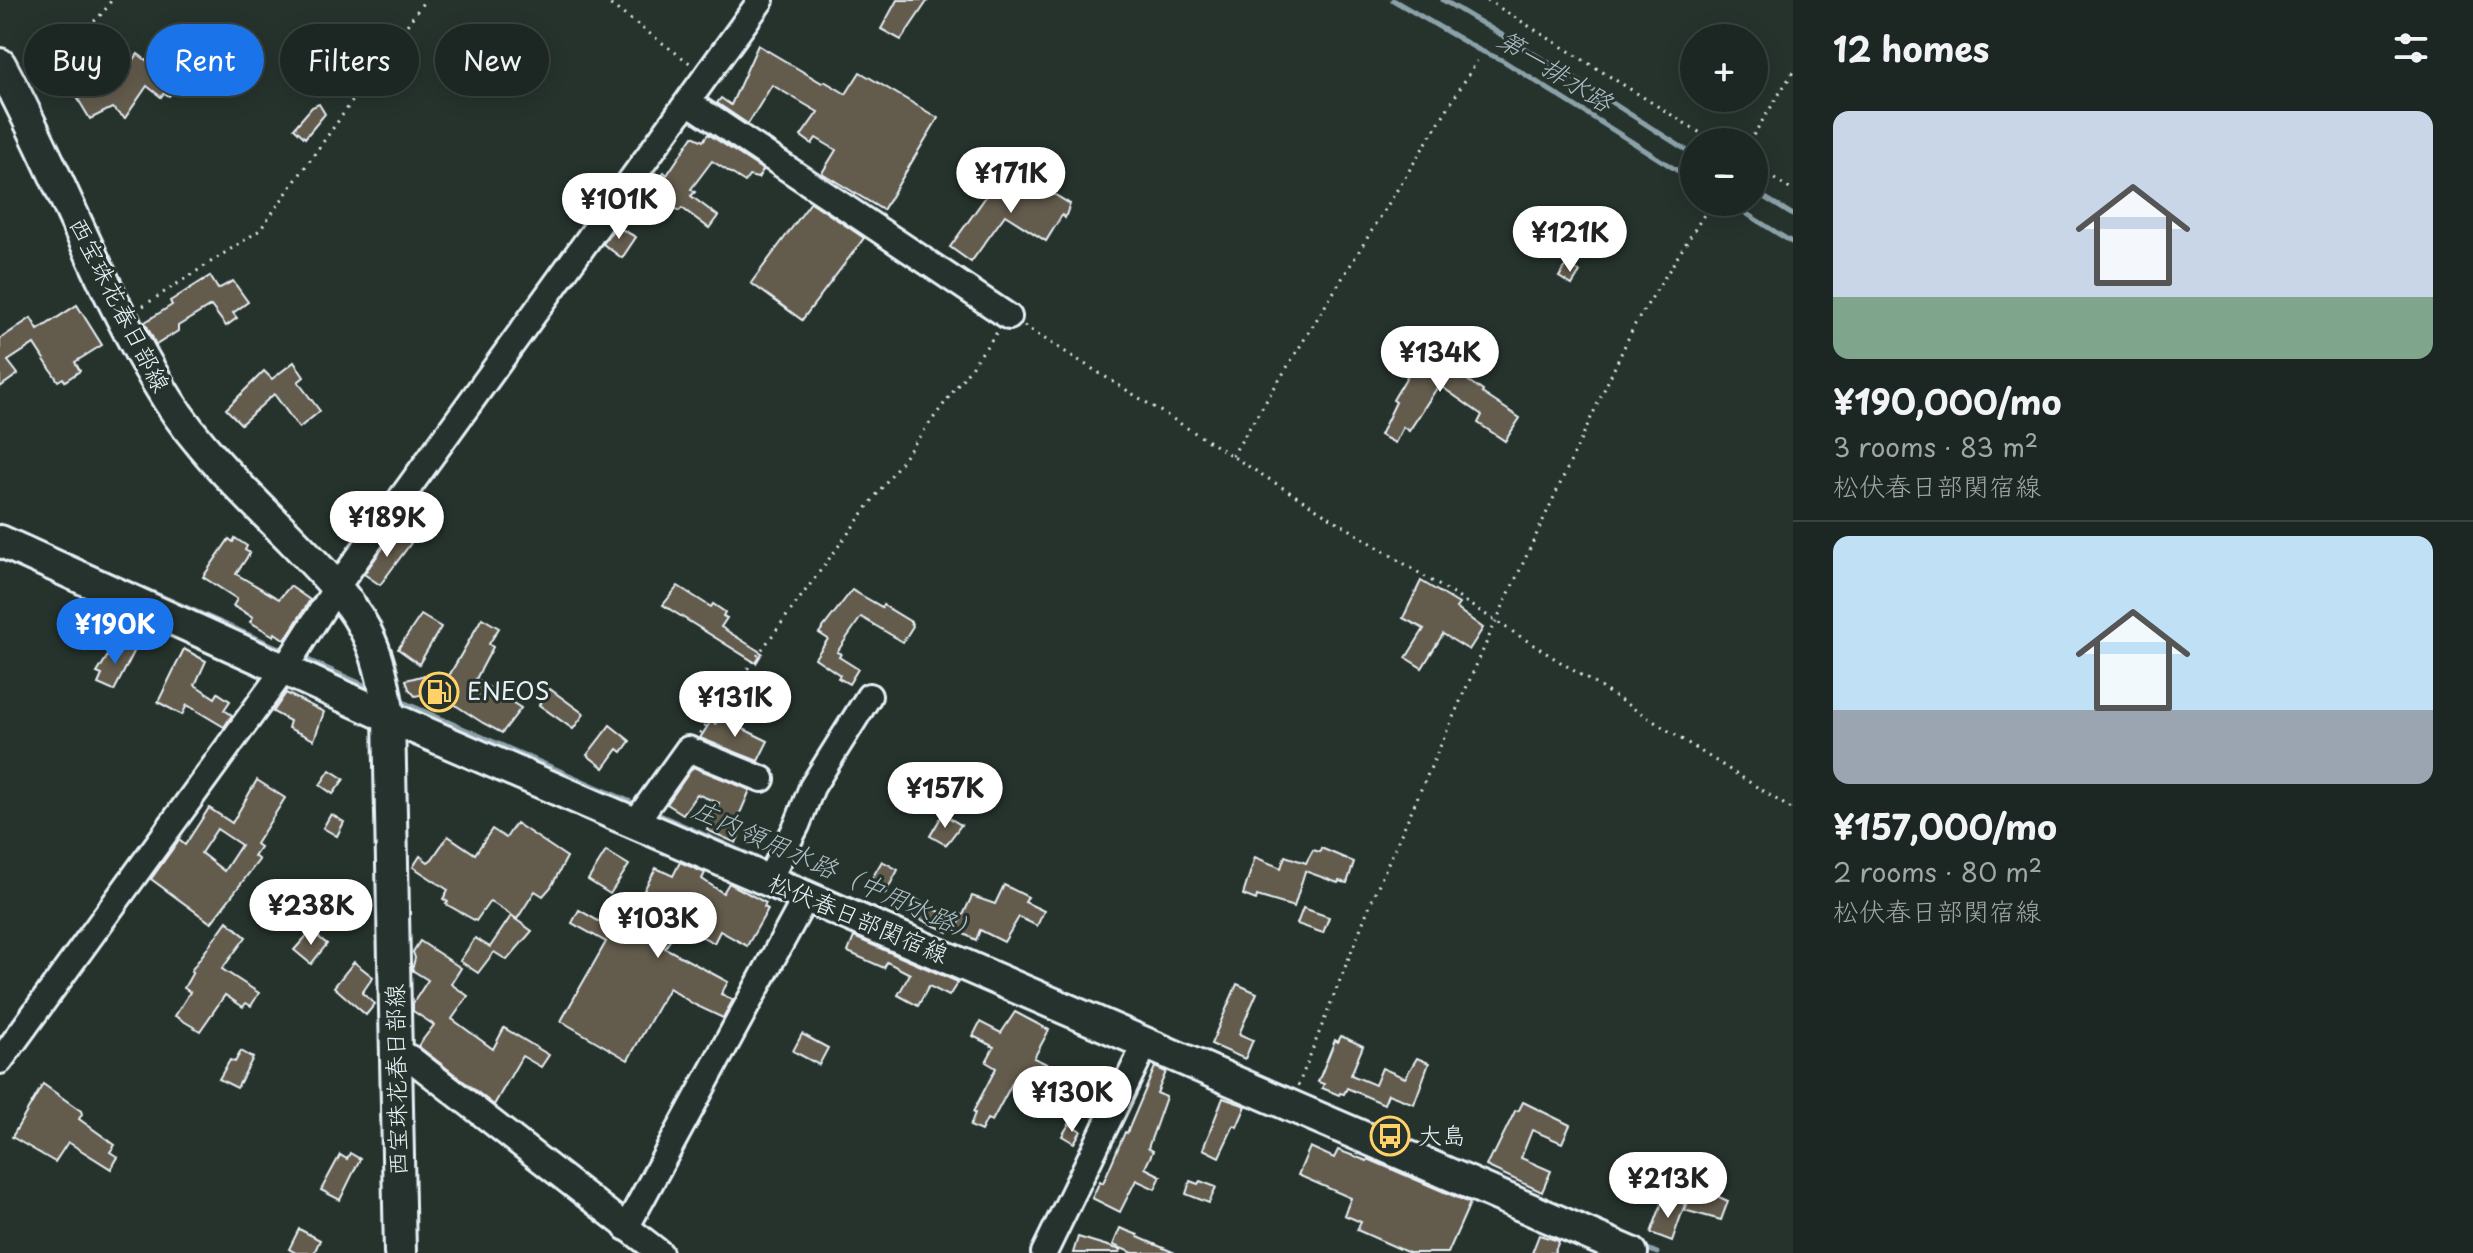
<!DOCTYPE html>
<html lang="en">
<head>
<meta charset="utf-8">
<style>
  :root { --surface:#1c2622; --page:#29322f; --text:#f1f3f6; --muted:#a0a5a5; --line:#3a4340; --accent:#1a73e8 }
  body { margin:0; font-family:"Playpen Sans","Klee One",sans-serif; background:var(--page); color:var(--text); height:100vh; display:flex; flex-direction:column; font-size:30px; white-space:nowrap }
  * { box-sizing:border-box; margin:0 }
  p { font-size:26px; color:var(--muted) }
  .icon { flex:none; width:44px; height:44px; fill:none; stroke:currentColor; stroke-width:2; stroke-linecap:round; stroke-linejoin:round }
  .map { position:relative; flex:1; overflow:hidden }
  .drawer { display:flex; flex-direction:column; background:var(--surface); width:680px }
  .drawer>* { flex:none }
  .banner { position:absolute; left:24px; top:24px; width:760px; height:72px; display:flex; gap:16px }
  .tools { position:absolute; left:1680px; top:24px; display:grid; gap:16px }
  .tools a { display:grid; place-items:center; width:88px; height:88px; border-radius:50%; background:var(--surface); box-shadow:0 4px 20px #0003,0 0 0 2px var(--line); font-size:40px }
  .price { position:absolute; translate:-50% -68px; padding:0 18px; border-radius:28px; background:#fff; color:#222; font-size:26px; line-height:52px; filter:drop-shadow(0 2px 4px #0008) }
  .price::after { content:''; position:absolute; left:50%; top:48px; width:24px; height:18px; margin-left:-12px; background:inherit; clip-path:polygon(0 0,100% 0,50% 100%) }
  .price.current { background:var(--accent); color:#fff }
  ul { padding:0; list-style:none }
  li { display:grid; align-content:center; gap:16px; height:424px; padding:0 40px }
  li+li { border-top:2px solid var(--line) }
  li span { display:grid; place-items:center; height:248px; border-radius:16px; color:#555 }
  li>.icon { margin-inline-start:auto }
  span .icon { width:144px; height:144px; fill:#fffc; stroke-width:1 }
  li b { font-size:34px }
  h2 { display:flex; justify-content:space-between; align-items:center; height:96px; padding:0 40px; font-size:34px }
  .chip { padding:0 28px; border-radius:36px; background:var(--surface); box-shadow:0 4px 20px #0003,0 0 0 2px var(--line); font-size:28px; line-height:72px }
  .chip.current { background:var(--accent); color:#fff }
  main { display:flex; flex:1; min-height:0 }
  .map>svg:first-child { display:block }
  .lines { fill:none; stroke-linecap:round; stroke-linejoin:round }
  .stream { stroke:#8ca2aa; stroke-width:5 }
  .building { fill:#645b4d; stroke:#e8f1f8; stroke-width:2; fill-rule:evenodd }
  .minor-casing { stroke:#e8f1f8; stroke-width:30 }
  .major-casing { stroke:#e8f1f8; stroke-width:36 }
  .path { stroke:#e8f1f8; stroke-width:3; stroke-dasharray:2 6; stroke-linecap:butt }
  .minor { stroke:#26332d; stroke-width:24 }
  .major { stroke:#26332d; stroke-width:30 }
  .labels { text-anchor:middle; stroke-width:6; stroke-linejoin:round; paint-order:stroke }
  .street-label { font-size:24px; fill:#e8f1f8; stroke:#26332d }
  .poi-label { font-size:24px; fill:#e8f1f8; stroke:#26332d; text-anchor:start }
  .water-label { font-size:26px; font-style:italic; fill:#abbcc4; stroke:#26332d }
</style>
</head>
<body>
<main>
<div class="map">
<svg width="1793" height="1253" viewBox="0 0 1793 1253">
  <rect width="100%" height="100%" fill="#26332d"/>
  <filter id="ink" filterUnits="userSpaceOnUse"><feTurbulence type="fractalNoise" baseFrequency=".0125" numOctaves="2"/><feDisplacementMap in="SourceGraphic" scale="16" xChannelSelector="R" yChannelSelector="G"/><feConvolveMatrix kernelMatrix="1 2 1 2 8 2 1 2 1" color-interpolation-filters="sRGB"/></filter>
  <g filter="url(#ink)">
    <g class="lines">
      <g class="stream">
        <polyline points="1393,0 1479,50 1502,60 1694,181"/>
        <polyline points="1443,0 1564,72 1694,155"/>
        <polyline points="1754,191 1793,215"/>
        <polyline points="1728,202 1793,243"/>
        <polyline points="0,525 288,652"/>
        <polyline points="301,657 373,689"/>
        <polyline points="396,699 640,806"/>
        <polyline points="653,812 768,863"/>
        <polyline points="781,868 962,948"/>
        <polyline points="1641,1246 1657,1253"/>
      </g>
    </g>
    <g class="building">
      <polygon points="897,0 928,0 901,40 881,29"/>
      <polygon points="758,45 822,83 824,81 846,94 860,72 938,118 883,210 822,173 836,150 816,138 812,144 801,136 818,112 772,85 748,124 717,103 721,98 731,105"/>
      <polygon points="138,54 178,84 169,96 164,93 161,97 147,86 125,118 112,108 90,119 78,99 109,80 113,80 116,85"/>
      <polygon points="319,104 325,114 305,138 294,128 312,107"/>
      <polygon points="708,134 763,170 758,178 749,176 745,182 712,161 691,189 695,192 691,196 718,216 709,228 682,208 679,211 666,202 669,197 654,185 664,172 667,175 693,136 703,141"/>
      <polygon points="1011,173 1044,195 1047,190 1070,204 1065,218 1062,215 1046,241 1005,215 971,262 950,247 990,191 995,195"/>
      <polygon points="811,202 864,238 802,320 751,283"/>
      <polygon points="1592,220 1620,238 1612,251 1608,249 1605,255 1585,243 1572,267 1554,256 1575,221 1587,228"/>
      <polygon points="616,226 636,237 622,258 603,244"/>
      <polygon points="1567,264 1580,272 1572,285 1559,277"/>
      <polygon points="210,276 218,289 233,281 248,302 233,313 237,318 226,326 211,306 209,307 178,326 178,331 156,345 145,322 172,305 170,301"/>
      <polygon points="77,305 102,345 75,362 80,371 65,381 63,378 58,381 34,344 8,361 18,374 0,387 0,339 31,318 38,330"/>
      <polygon points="1410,336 1446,359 1443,363 1483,391 1482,393 1520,418 1505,441 1478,423 1482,415 1439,385 1409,431 1403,427 1395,443 1380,435 1396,402 1393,400 1412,368 1397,360"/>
      <polygon points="294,362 304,377 298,382 320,411 299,428 274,394 241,424 226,409 264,371 272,379"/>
      <polygon points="393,534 397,537 399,534 411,543 380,585 364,574"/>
      <polygon points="235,538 247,546 245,550 250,553 236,574 279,599 290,586 310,600 285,640 275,633 274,636 250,622 253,617 233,606 237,599 203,577 229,539 233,542"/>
      <polygon points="1421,581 1459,604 1456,608 1483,628 1469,650 1443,634 1422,668 1406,658 1424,629 1403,618"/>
      <polygon points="678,586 711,607 713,604 725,612 723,616 727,618 721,627 762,653 756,663 663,605"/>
      <polygon points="852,590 882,607 883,605 911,622 913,626 903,642 861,617 837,652 841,654 839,657 858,669 849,684 838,678 840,675 815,658 828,639 819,633"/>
      <polygon points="421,615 441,627 419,664 398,649"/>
      <polygon points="482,618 499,628 489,644 493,647 476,679 521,708 502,733 483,723 435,692 415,696 409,689 406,680 433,673 446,681"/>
      <polygon points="117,641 135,650 114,691 98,684 102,675 97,673"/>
      <polygon points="184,649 206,661 195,685 215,698 218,693 230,701 224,710 232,715 224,727 187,705 182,715 158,702"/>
      <polygon points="550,689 584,714 573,729 539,705"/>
      <polygon points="286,693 324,712 314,740 288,728 290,721 273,712"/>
      <polygon points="721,718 768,741 758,761 700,738 711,721 715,724"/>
      <polygon points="610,725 630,741 622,752 618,749 604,768 587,755"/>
      <polygon points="693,767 750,790 735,825 742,829 736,843 707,830 719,803 697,794 683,814 667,804"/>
      <polygon points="330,770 344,779 333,794 320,785"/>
      <path d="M257,780L285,798L256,844L260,847L254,856L259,860L211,923L151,879L179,840L185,845L209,808L232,823ZM217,829L241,845L224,871L201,853Z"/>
      <polygon points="331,814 344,822 337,836 323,828"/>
      <polygon points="943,814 961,825 946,845 930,836"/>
      <polygon points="516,823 567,857 551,887 543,896 535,891 517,919 490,901 476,921 446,904 448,902 443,899 448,890 413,867 420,856 428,862 432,859 448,836 475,854 492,829 506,838"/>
      <polygon points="1321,848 1354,862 1347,883 1339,881 1338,883 1305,871 1294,907 1257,896 1256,900 1243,895 1255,857 1281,868 1285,856 1306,863 1313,850 1320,852"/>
      <polygon points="606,851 629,865 610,894 588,880"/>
      <polygon points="882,861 898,870 885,894 868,885"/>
      <polygon points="680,862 705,873 702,879 723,893 729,883 766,903 764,907 768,909 747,946 720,931 714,943 680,925 665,948 728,982 721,994 733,1000 723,1018 693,1004 669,988 628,1060 561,1021 606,942 572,923 579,910 614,930 618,921 651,940 673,905 644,890 656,868 673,876"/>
      <polygon points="1004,885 1028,897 1025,902 1044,911 1037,926 1019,917 1004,942 980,930 976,940 956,930 972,896 995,904"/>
      <polygon points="915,899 954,919 948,932 909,914"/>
      <polygon points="1303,908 1329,917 1323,933 1297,924"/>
      <polygon points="511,916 532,931 507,960 494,952 478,973 460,961 475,938 490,947"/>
      <polygon points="227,921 246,937 222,969 259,993 251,1006 246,1003 243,1007 225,995 200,1031 175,1016 190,992 184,988 193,972 191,971"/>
      <polygon points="311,931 327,944 311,964 294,950"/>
      <polygon points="854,937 958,982 949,996 929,986 918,1006 898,995 910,974 887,962 884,968 848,952"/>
      <polygon points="420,941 461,968 451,984 468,996 452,1019 493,1049 504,1028 549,1055 541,1067 522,1056 494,1105 418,1046 434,1025 413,1011 413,1003 428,980 412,970 415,958 413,952"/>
      <polygon points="354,962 373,977 362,993 375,1004 366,1015 334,987"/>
      <polygon points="1237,984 1257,993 1239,1034 1253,1040 1245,1059 1211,1044"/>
      <polygon points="1015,1012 1049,1030 1034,1058 1049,1065 1039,1088 1015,1078 992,1121 987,1119 981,1131 970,1126 975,1113 973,1112 996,1068 986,1062 994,1047 973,1036 980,1022 1001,1033"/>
      <polygon points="802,1034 828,1048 819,1065 793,1051"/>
      <polygon points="1341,1036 1363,1046 1351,1075 1375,1085 1382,1068 1405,1078 1417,1058 1429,1063 1414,1104 1388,1094 1384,1104 1347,1088 1344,1094 1340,1093 1339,1095 1322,1088 1324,1084 1318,1082 1335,1040 1338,1042"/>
      <polygon points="241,1051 253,1058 237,1088 219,1079 230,1060 235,1062"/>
      <polygon points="1155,1067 1166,1072 1157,1093 1166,1097 1148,1148 1153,1151 1145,1168 1161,1176 1155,1189 1136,1180 1120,1212 1092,1198 1100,1181 1103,1183 1125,1132 1127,1133"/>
      <polygon points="43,1084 81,1111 82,1114 79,1119 115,1145 110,1152 118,1157 111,1169 68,1142 55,1162 12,1137"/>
      <polygon points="1223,1098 1246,1106 1237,1127 1234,1125 1219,1157 1203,1149"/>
      <polygon points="1523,1102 1570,1125 1562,1143 1532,1130 1521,1158 1551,1171 1542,1192 1486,1166 1492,1153 1494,1154 1515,1111 1519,1110"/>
      <polygon points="1069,1124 1081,1131 1074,1143 1062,1136"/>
      <polygon points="1310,1147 1334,1158 1338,1150 1367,1161 1368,1159 1470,1203 1448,1253 1409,1253 1357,1230 1361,1222 1344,1215 1351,1198 1298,1175"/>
      <polygon points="350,1153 360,1159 340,1200 321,1190 340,1155 347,1159"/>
      <polygon points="1190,1181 1198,1184 1200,1181 1216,1187 1209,1203 1186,1194"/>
      <polygon points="1693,1185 1728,1201 1721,1220 1684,1210"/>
      <polygon points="1673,1200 1685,1204 1672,1241 1651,1233 1662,1203 1671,1206"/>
      <polygon points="1120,1228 1138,1235 1138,1237 1175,1253 1133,1253 1113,1245"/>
      <polygon points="299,1229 320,1240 314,1253 296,1253 289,1249"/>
      <polygon points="1539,1235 1559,1241 1554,1253 1532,1253"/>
      <polygon points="1078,1237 1121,1250 1120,1253 1073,1253"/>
    </g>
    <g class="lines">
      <g class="minor-casing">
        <g id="minor">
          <polyline points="688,102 1009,317"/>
          <polyline points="635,823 688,749 762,779"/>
          <polyline points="768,881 797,825 812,787 869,696"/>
          <polyline points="397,1053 410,1058 660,1253"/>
          <polyline points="0,1061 283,671 336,588 761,0"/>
          <polyline points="626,1228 806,897"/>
          <polyline points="1044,1253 1146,1043"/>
        </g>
      </g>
      <g class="major-casing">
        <g id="major">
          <path d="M0,64C60,174 101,294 168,400C202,453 249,496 292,540C321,570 354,602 370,640C381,665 385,690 389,717L400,1253"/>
          <polyline points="0,541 389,717 1632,1253"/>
        </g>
      </g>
      <g class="path">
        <polyline points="604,0 691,64"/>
        <polyline points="1487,0 1715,142"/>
        <path d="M29,68C50,53 102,23 111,0"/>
        <polyline points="1749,142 1793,72"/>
        <polyline points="1754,166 1793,191"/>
        <polyline points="143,306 260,230 425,0"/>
        <polyline points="1024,326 1496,621 1793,810"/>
        <polyline points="1232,456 1477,61"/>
        <polyline points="700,733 998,331"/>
        <polyline points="1298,1086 1373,897 1496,621 1634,326 1712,202"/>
      </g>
      <use href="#minor" class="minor"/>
      <use href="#major" class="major"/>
    </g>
  </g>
  <defs>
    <g id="fuel-ring" transform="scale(2)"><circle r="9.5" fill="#26332d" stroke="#ffd166" stroke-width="1.5"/><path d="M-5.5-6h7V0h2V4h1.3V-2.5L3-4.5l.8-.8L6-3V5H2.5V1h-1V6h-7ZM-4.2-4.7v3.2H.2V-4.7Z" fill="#ffd166"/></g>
    <g id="bus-ring" transform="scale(2)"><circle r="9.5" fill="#26332d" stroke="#ffd166" stroke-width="1.5"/><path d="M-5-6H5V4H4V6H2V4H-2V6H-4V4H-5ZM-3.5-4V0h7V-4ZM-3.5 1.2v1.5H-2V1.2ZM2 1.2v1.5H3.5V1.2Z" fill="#ffd166"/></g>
  </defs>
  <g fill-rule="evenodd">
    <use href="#fuel-ring" x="439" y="692"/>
    <use href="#bus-ring" x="1390" y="1136"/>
  </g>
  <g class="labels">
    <g class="street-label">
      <text transform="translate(119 305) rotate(63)" y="8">西宝珠花春日部線</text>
      <text transform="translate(858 919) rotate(23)" y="8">松伏春日部関宿線</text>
      <text transform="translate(397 1080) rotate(-91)" y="8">西宝珠花春日部線</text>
    </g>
    <g class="poi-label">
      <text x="467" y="700">ENEOS</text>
      <text x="1418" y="1144">大島</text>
    </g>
    <g class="water-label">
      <text transform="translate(1555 71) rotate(32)" y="9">第一排水路</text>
      <text transform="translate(836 871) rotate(24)" y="9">庄内領用水路（中用水路）</text>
    </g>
  </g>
</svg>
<div class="tools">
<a>+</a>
<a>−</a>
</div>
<b class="price" style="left:1011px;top:215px">¥171K</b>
<b class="price" style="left:619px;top:241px">¥101K</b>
<b class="price" style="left:1570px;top:274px">¥121K</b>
<b class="price" style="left:1440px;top:394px">¥134K</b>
<b class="price" style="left:387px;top:559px">¥189K</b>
<b class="price current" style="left:115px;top:666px">¥190K</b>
<b class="price" style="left:735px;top:739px">¥131K</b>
<b class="price" style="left:945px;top:830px">¥157K</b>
<b class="price" style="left:311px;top:947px">¥238K</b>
<b class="price" style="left:658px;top:960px">¥103K</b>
<b class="price" style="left:1072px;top:1134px">¥130K</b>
<b class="price" style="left:1668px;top:1220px">¥213K</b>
<div class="banner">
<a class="chip">Buy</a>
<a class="chip current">Rent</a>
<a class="chip">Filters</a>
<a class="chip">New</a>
</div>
</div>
<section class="drawer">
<h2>12 homes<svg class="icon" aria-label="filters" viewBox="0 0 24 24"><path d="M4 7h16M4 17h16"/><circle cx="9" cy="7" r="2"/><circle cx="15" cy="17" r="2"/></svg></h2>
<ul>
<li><span style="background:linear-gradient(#c9d6e8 75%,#7fa58c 0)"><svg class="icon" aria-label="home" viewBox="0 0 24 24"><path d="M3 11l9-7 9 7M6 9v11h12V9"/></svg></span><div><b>¥190,000/mo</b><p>3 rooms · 83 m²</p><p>松伏春日部関宿線</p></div></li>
<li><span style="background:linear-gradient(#bfe0f5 70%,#9aa5b1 0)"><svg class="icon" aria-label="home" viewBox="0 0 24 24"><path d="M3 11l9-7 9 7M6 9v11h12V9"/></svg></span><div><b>¥157,000/mo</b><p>2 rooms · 80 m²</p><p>松伏春日部関宿線</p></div></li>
</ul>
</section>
</main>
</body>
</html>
